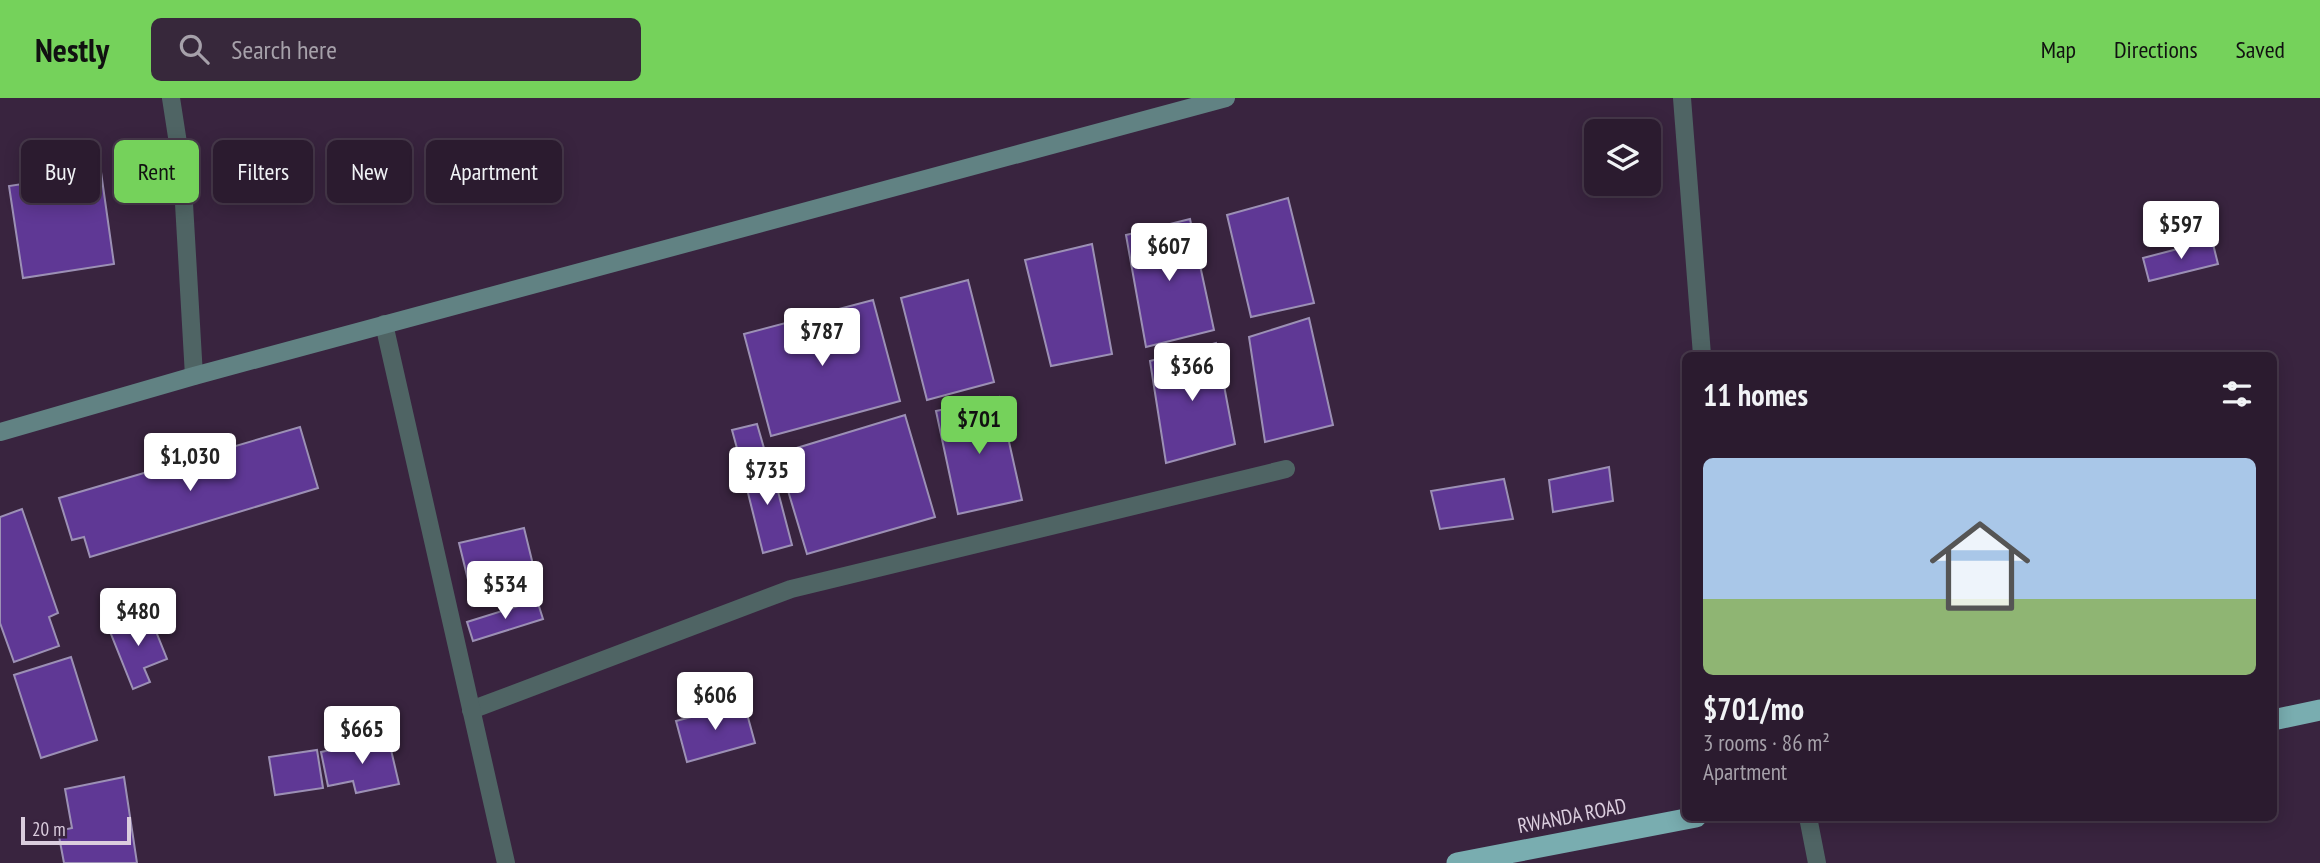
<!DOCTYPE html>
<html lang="en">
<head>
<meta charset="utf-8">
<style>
  :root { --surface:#2b1b2f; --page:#37283b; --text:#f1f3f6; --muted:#a6a1aa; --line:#47394b; --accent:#75d25b }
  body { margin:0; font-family:"PT Sans Narrow",sans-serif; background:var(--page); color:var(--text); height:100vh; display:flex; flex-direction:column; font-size:26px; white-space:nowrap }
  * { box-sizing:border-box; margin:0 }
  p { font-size:23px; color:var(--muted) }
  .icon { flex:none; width:38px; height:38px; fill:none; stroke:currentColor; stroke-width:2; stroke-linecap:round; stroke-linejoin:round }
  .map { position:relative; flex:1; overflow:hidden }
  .sheet { position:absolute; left:1682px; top:254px; width:595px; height:469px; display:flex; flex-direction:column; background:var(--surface); border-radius:10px; box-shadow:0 4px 18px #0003,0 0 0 2px var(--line) }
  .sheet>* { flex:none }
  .guide { position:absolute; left:21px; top:42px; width:665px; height:63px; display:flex; gap:14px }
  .tools { position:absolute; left:1584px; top:21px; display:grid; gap:14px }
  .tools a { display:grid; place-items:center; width:77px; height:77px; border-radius:10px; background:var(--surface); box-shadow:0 4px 18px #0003,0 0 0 2px var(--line); font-size:35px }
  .scale { position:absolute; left:21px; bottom:18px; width:110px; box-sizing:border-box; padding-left:7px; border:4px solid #dbcdde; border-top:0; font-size:19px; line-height:24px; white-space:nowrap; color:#dbcdde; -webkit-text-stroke:5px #39243f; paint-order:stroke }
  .price { position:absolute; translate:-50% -60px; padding:0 16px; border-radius:7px; background:#fff; color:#222; font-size:23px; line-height:46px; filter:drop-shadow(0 2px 4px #0008) }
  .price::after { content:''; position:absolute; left:50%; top:42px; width:21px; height:16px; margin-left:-10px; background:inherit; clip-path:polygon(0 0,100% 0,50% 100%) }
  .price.active { background:var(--accent); color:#111 }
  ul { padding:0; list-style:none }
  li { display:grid; align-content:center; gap:14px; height:371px; padding:0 21px }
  li span { display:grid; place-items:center; height:217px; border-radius:10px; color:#555 }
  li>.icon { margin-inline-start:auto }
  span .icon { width:126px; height:126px; fill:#fffc; stroke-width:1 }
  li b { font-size:30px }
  h2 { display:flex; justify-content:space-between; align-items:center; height:84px; padding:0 21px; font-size:30px }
  .tag { padding:0 24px; border-radius:10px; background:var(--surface); box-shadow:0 4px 18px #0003,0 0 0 2px var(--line); font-size:24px; line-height:63px }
  .tag.active { background:var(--accent); color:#111 }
  header { display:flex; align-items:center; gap:42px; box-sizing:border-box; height:98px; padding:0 35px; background:var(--accent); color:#111 }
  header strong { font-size:33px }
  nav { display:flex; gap:38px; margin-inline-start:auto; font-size:24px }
  .search { width:490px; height:63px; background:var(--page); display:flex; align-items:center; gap:18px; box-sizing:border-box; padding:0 24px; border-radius:10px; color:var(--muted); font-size:26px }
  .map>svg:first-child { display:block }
  .building { fill:#5f3895; stroke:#9c90b5; stroke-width:2 }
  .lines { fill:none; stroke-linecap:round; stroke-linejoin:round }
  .lane { stroke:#4f6464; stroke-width:18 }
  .street { stroke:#4f6464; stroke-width:18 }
  .secondary { stroke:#618283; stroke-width:18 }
  .highway { stroke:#79adb0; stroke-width:21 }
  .labels { text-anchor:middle; stroke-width:5; stroke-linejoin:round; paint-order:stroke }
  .street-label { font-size:21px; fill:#dbcdde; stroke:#39243f }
</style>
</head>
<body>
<header>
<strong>Nestly</strong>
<div class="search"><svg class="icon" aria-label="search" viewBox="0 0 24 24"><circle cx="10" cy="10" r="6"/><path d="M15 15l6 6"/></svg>Search here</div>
<nav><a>Map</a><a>Directions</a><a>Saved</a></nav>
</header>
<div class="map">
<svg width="2320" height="765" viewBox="0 0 2320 765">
  <rect width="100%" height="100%" fill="#39243f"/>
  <g class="building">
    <polygon points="101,74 114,166 23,180 9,88"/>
    <polygon points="1288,100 1314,205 1251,219 1227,117"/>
    <polygon points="1190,121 1214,232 1146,249 1126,137"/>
    <polygon points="2212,142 2218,166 2149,183 2143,160"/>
    <polygon points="1092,146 1112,256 1051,268 1025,162"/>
    <polygon points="968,182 994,284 927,302 901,200"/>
    <polygon points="873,202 900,303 771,338 744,236"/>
    <polygon points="1309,220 1333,327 1265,344 1249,239"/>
    <polygon points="1216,245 1235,346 1166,365 1150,263"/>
    <polygon points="999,299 1022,402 958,416 936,313"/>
    <polygon points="905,317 935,419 807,456 777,356"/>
    <polygon points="757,326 766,357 741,365 732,332"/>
    <polygon points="300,329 318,390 90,459 84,439 72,442 59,400"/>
    <polygon points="770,363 792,447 763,455 742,371"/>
    <polygon points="1609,369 1613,403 1553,414 1549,382"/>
    <polygon points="1504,381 1513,421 1440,431 1431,393"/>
    <polygon points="22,411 58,515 49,519 59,548 14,564 0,525 0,419"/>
    <polygon points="524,430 537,483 472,498 459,445"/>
    <polygon points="537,502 543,521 473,543 467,524"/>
    <polygon points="149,516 167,561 144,570 150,584 133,591 109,531"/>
    <polygon points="71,559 97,642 41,660 14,577"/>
    <polygon points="744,605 755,645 687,664 676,623"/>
    <polygon points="388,639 399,686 356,695 353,683 328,688 321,654"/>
    <polygon points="317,652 323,690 275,697 269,659"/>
    <polygon points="124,679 137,765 64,765 58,733 72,730 65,691"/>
  </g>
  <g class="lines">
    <polyline class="lane" points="471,612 791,491 1286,371"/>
    <g class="street">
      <polyline points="171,0 182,71 194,278"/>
      <polyline points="1682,0 1702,257"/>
      <polyline points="384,226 506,765"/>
      <polyline points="1808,719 1817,765"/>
    </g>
    <polyline class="secondary" points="0,334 194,278 1226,0"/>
    <g class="highway">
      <polyline points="2273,622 2320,612"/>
      <polyline points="1457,765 1696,719"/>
    </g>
  </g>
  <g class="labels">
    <g class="street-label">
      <text transform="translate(1572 718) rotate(-11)" y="7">RWANDA ROAD</text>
    </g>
  </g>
</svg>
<div class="tools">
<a><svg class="icon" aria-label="layers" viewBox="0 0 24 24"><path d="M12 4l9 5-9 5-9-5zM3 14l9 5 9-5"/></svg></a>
</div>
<div class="scale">20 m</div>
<b class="price" style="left:2181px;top:163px">$597</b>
<b class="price" style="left:1169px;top:185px">$607</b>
<b class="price" style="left:822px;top:270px">$787</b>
<b class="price" style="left:1192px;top:305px">$366</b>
<b class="price active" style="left:979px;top:358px">$701</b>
<b class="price" style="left:190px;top:395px">$1,030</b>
<b class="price" style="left:767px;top:409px">$735</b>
<b class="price" style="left:505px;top:523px">$534</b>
<b class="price" style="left:138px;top:550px">$480</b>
<b class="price" style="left:715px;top:634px">$606</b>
<b class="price" style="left:362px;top:668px">$665</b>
<div class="guide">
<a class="tag">Buy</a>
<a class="tag active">Rent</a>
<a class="tag">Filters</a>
<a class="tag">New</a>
<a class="tag">Apartment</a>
</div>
<section class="sheet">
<h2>11 homes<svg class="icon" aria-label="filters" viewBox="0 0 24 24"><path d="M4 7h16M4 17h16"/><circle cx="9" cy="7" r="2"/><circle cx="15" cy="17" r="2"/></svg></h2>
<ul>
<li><span style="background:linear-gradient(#a9c7e8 65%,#8fb573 0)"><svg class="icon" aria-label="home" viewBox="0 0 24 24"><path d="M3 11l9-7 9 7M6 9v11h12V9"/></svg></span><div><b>$701/mo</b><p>3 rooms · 86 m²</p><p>Apartment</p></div></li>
</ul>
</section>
</div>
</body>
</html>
